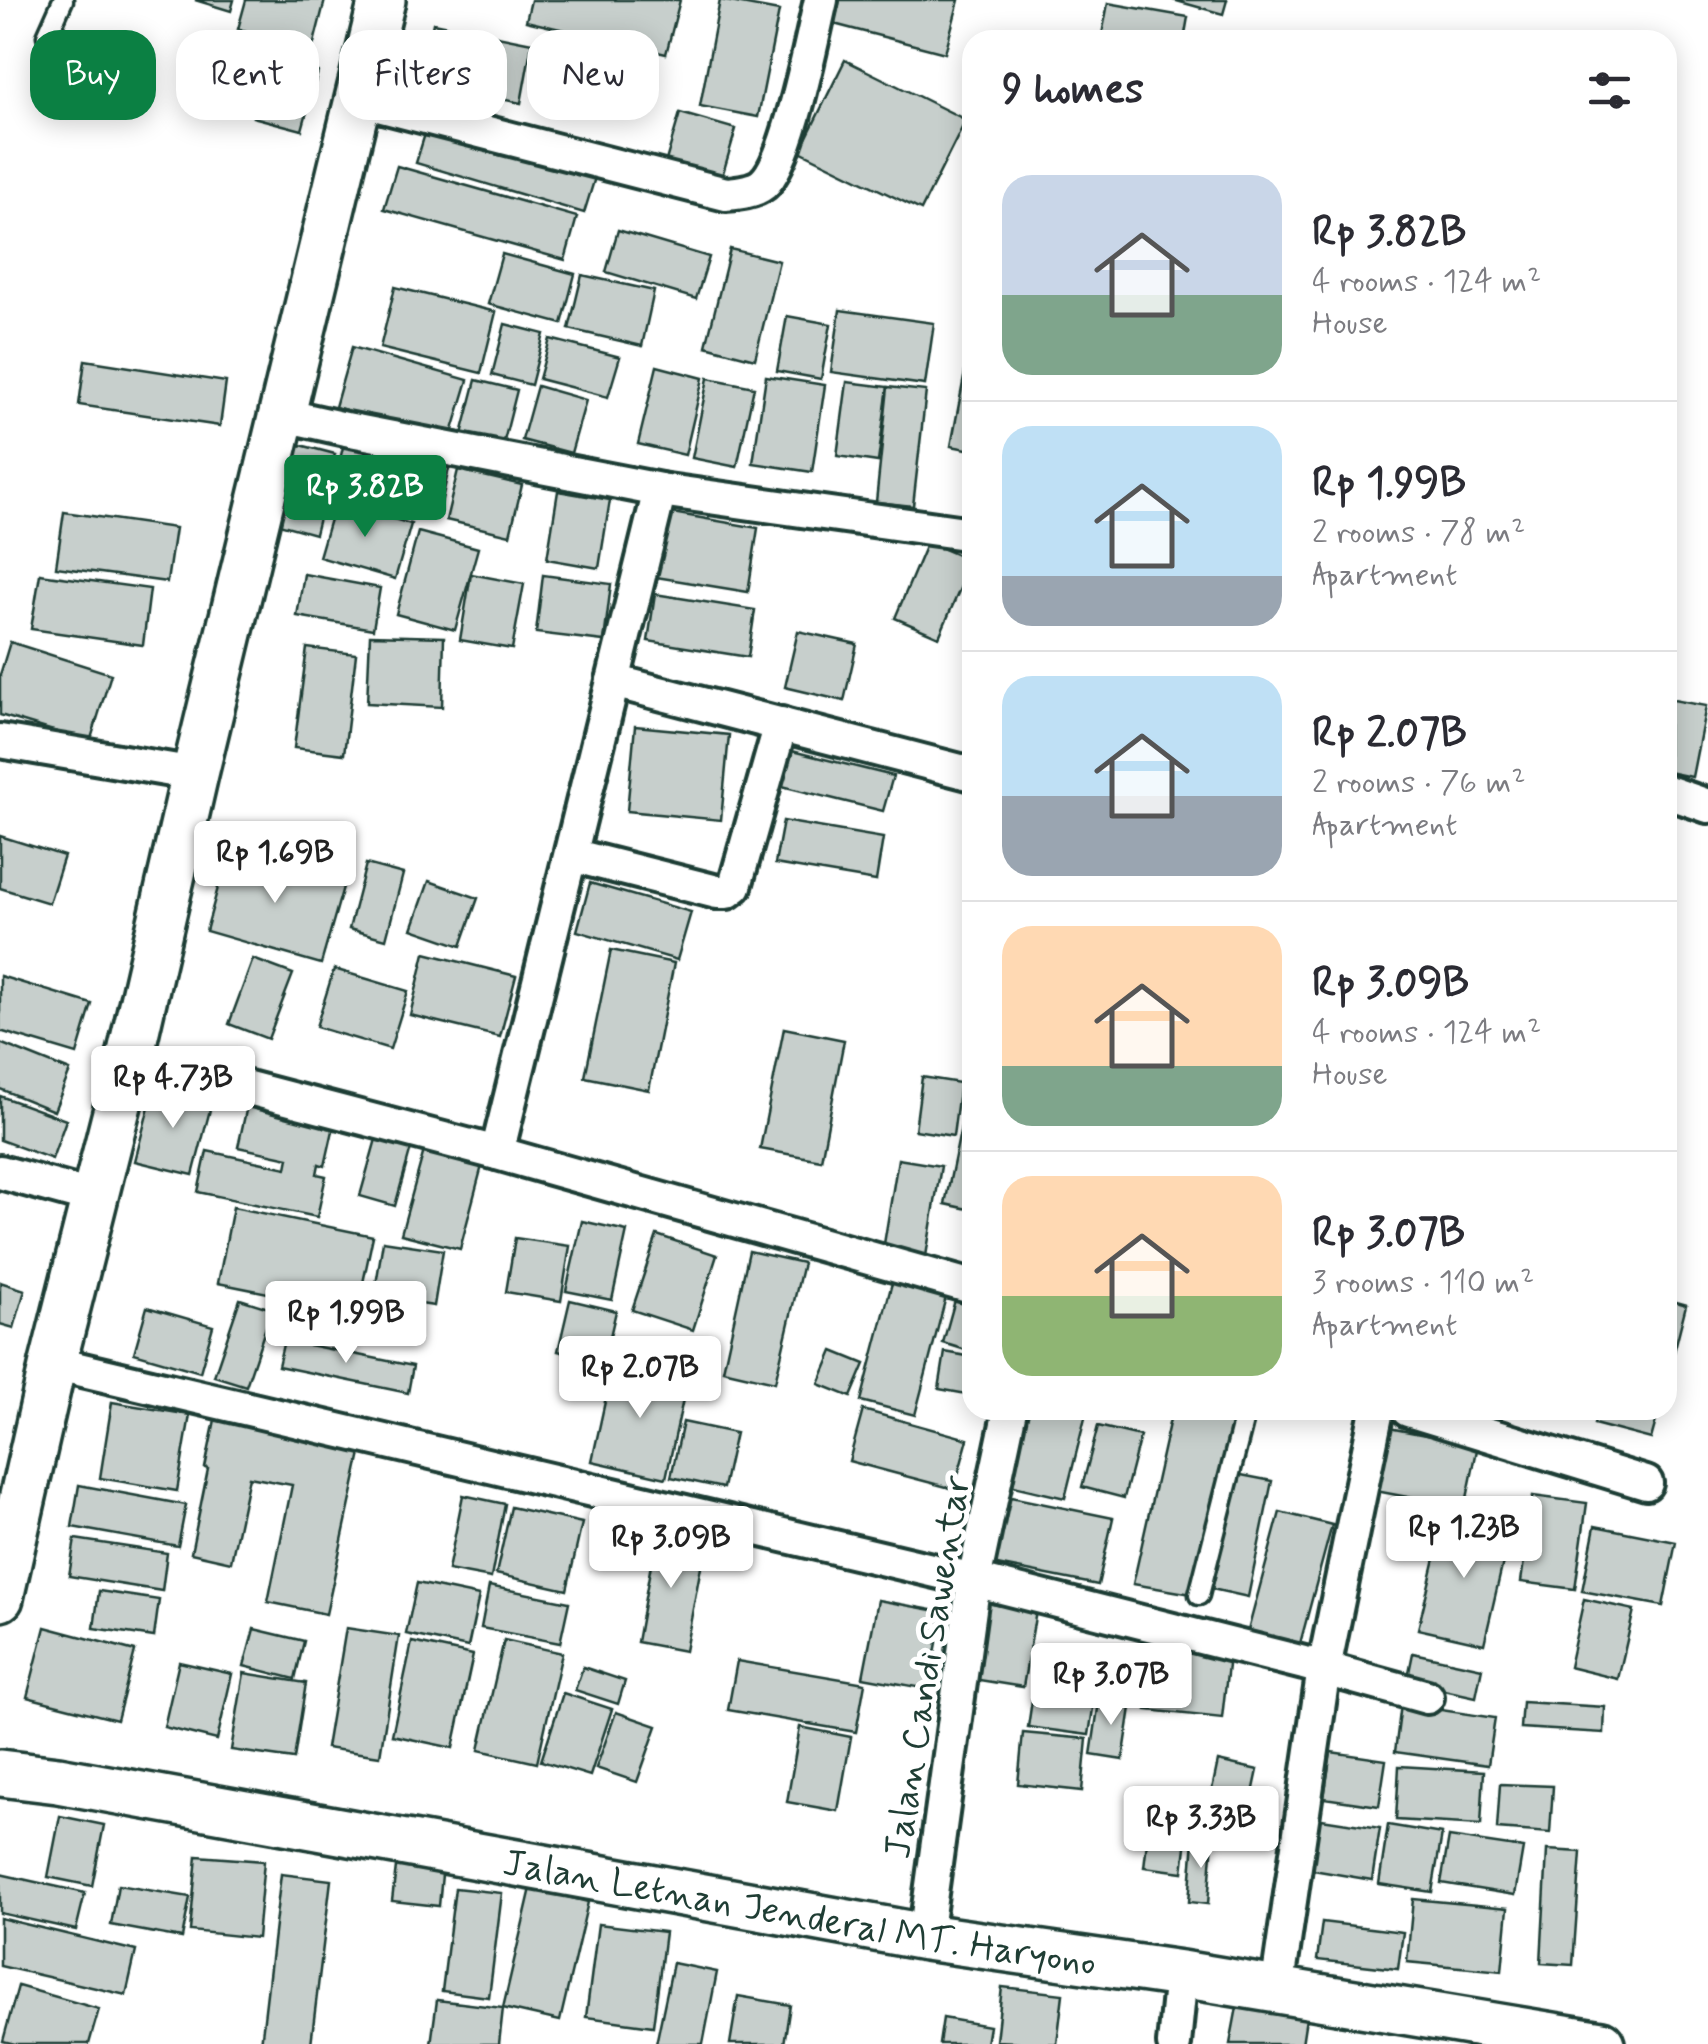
<!DOCTYPE html>
<html lang="en">
<head>
<meta charset="utf-8">
<style>
  :root { --surface:#fff; --page:#f2f2f3; --text:#2b2b33; --muted:#7c7c81; --line:#e1e1e2; --accent:#0b8043 }
  body { margin:0; font-family:Mynerve,sans-serif; background:var(--page); color:var(--text); height:100vh; display:flex; flex-direction:column; font-size:38px; white-space:nowrap }
  * { box-sizing:border-box; margin:0 }
  p { font-size:32px; color:var(--muted) }
  .icon { flex:none; width:55px; height:55px; fill:none; stroke:currentColor; stroke-width:2; stroke-linecap:round; stroke-linejoin:round }
  .map { position:relative; flex:1; overflow:hidden }
  .panel { position:absolute; left:962px; top:30px; width:715px; height:1390px; display:flex; flex-direction:column; background:var(--surface); border-radius:30px; box-shadow:0 5px 25px #0003 }
  .panel>* { flex:none }
  .guide { position:absolute; left:30px; top:30px; width:782px; height:90px; display:flex; gap:20px }
  .price { position:absolute; translate:-50% -85px; padding:0 22px; border-radius:10px; background:#fff; color:#222; font-size:32px; line-height:65px; filter:drop-shadow(0 2px 5px #0008) }
  .price::after { content:''; position:absolute; left:50%; top:60px; width:30px; height:22px; margin-left:-15px; background:inherit; clip-path:polygon(0 0,100% 0,50% 100%) }
  .price.current { background:var(--accent); color:#fff }
  ul { padding:0; list-style:none }
  li { display:flex; align-items:center; gap:30px; height:250px; padding:0 40px }
  li+li { border-top:2px solid var(--line) }
  li span { display:grid; place-items:center; flex:none; width:280px; height:200px; border-radius:30px; color:#555 }
  li>.icon { margin-inline-start:auto }
  span .icon { width:120px; height:120px; fill:#fffc; stroke-width:1 }
  li b { font-size:42px }
  h2 { display:flex; justify-content:space-between; align-items:center; height:120px; padding:0 40px; font-size:42px }
  .tag { padding:0 35px; border-radius:30px; background:var(--surface); box-shadow:0 5px 25px #0003; font-size:35px; line-height:90px }
  .tag.current { background:var(--accent); color:#fff }
  .map>svg:first-child { display:block }
  .building { fill:#c7cfcc; stroke:#1f3d34; stroke-width:2.5 }
  .lines { fill:none; stroke-linecap:round; stroke-linejoin:round }
  .lane-casing { stroke:#1f3d34; stroke-width:25 }
  .street-casing { stroke:#1f3d34; stroke-width:40 }
  .secondary-casing { stroke:#1f3d34; stroke-width:52 }
  .lane { stroke:#fff; stroke-width:18 }
  .street { stroke:#fff; stroke-width:32 }
  .secondary { stroke:#fff; stroke-width:45 }
  .labels { text-anchor:middle; stroke-width:10; stroke-linejoin:round; paint-order:stroke }
  .street-label { font-size:38px; fill:#1f3d34; stroke:#fff }
</style>
</head>
<body>
<div class="map">
<svg width="1708" height="2044" viewBox="0 0 1708 2044">
  <rect width="100%" height="100%" fill="#fff"/>
  <filter id="ink" filterUnits="userSpaceOnUse"><feTurbulence type="fractalNoise" baseFrequency=".01" numOctaves="2"/><feDisplacementMap in="SourceGraphic" scale="20" xChannelSelector="R" yChannelSelector="G"/><feConvolveMatrix kernelMatrix="1 2 1 2 8 2 1 2 1" color-interpolation-filters="sRGB"/></filter>
  <g filter="url(#ink)">
    <g class="building">
      <polygon points="195,0 234,0 231,11"/>
      <polygon points="246,0 325,0 313,47 238,29"/>
      <polygon points="531,0 680,0 666,54 526,21"/>
      <polygon points="720,0 779,11 758,117 700,106"/>
      <polygon points="840,0 959,0 945,53 834,24"/>
      <polygon points="1173,0 1227,0 1223,14"/>
      <polygon points="1108,3 1188,17 1184,40 1101,40"/>
      <polygon points="433,23 532,43 521,103 420,83"/>
      <polygon points="270,59 318,72 302,130 253,117"/>
      <polygon points="845,60 966,120 921,210 800,151"/>
      <polygon points="680,113 736,129 719,187 663,171"/>
      <polygon points="429,121 597,171 584,213 416,163"/>
      <polygon points="397,166 577,217 565,260 384,209"/>
      <polygon points="618,230 709,257 696,299 606,272"/>
      <polygon points="730,249 779,261 755,359 706,346"/>
      <polygon points="502,254 575,274 562,324 488,304"/>
      <polygon points="582,275 654,291 642,346 569,329"/>
      <polygon points="395,287 496,312 481,373 380,348"/>
      <polygon points="840,310 934,323 925,385 831,372"/>
      <polygon points="787,316 831,324 821,379 777,371"/>
      <polygon points="505,324 544,334 531,385 492,375"/>
      <polygon points="550,339 620,357 608,397 539,379"/>
      <polygon points="352,347 468,380 450,440 335,407"/>
      <polygon points="85,360 226,382 220,426 79,405"/>
      <polygon points="657,366 703,378 685,455 638,444"/>
      <polygon points="966,367 972,368 972,450 951,446"/>
      <polygon points="766,376 825,385 812,472 753,463"/>
      <polygon points="708,378 754,387 737,467 692,458"/>
      <polygon points="476,380 517,390 500,457 459,446"/>
      <polygon points="847,382 888,387 878,462 837,456"/>
      <polygon points="537,386 586,400 571,453 522,440"/>
      <polygon points="888,387 926,391 913,506 876,502"/>
      <polygon points="345,439 450,464 438,517 332,492"/>
      <polygon points="289,442 335,454 315,534 268,521"/>
      <polygon points="458,470 522,485 510,535 446,520"/>
      <polygon points="558,491 610,500 599,568 547,559"/>
      <polygon points="335,502 411,524 395,579 319,557"/>
      <polygon points="661,511 758,528 748,592 650,576"/>
      <polygon points="64,512 175,528 167,582 56,567"/>
      <polygon points="418,532 478,548 455,630 396,614"/>
      <polygon points="927,542 972,561 939,637 895,618"/>
      <polygon points="40,574 150,589 143,645 31,629"/>
      <polygon points="304,574 380,588 373,629 297,616"/>
      <polygon points="471,574 524,584 512,649 460,640"/>
      <polygon points="543,575 611,584 604,641 536,633"/>
      <polygon points="655,594 755,610 748,657 648,641"/>
      <polygon points="798,631 857,644 844,701 785,687"/>
      <polygon points="370,635 444,637 442,707 367,703"/>
      <polygon points="10,642 111,674 90,742 0,715 0,675"/>
      <polygon points="307,648 356,654 344,754 294,748"/>
      <polygon points="1668,699 1706,706 1692,777 1668,772"/>
      <polygon points="635,726 729,735 721,820 627,811"/>
      <polygon points="792,751 893,776 883,811 782,786"/>
      <polygon points="783,821 883,838 876,881 775,864"/>
      <polygon points="0,836 64,856 49,903 0,888"/>
      <polygon points="229,848 345,880 321,964 206,931"/>
      <polygon points="366,864 403,874 386,939 349,929"/>
      <polygon points="429,881 478,898 461,946 412,929"/>
      <polygon points="590,883 691,912 677,960 577,931"/>
      <polygon points="611,950 674,963 649,1090 585,1077"/>
      <polygon points="425,953 516,976 500,1037 410,1015"/>
      <polygon points="253,959 293,974 268,1039 229,1024"/>
      <polygon points="334,969 408,991 390,1049 316,1027"/>
      <polygon points="0,976 92,1004 77,1054 0,1031"/>
      <polygon points="784,1028 844,1040 821,1160 760,1149"/>
      <polygon points="0,1043 70,1071 54,1111 0,1089"/>
      <polygon points="972,1074 972,1210 945,1204"/>
      <polygon points="922,1077 960,1083 953,1136 915,1130"/>
      <polygon points="154,1087 212,1102 193,1175 135,1161"/>
      <polygon points="0,1096 66,1120 52,1159 0,1140"/>
      <polygon points="249,1097 336,1117 325,1166 319,1164 317,1174 326,1176 317,1217 198,1192 207,1151 287,1168 289,1158 238,1147"/>
      <polygon points="378,1132 413,1141 395,1206 360,1196"/>
      <polygon points="425,1147 483,1162 460,1249 401,1234"/>
      <polygon points="898,1159 941,1166 926,1256 883,1250"/>
      <polygon points="233,1207 373,1236 357,1311 218,1283"/>
      <polygon points="582,1221 627,1231 612,1300 566,1291"/>
      <polygon points="657,1235 717,1255 693,1330 632,1310"/>
      <polygon points="515,1238 570,1246 561,1301 506,1292"/>
      <polygon points="383,1241 443,1250 434,1306 374,1297"/>
      <polygon points="749,1251 803,1263 775,1382 723,1370"/>
      <polygon points="893,1279 947,1293 915,1415 861,1401"/>
      <polygon points="0,1282 25,1290 14,1328 0,1324"/>
      <polygon points="240,1299 272,1309 246,1386 214,1376"/>
      <polygon points="570,1300 616,1311 604,1362 558,1351"/>
      <polygon points="955,1300 972,1305 972,1352 943,1343"/>
      <polygon points="1668,1300 1686,1305 1668,1376"/>
      <polygon points="147,1307 213,1326 200,1372 134,1353"/>
      <polygon points="284,1340 413,1366 408,1393 278,1366"/>
      <polygon points="833,1351 865,1364 851,1397 819,1384"/>
      <polygon points="945,1352 972,1357 972,1395 939,1389"/>
      <polygon points="613,1365 687,1381 666,1478 592,1461"/>
      <polygon points="112,1402 190,1415 177,1491 100,1478"/>
      <polygon points="217,1410 364,1439 326,1614 268,1602 292,1485 249,1477 231,1562 191,1553 208,1469 205,1468"/>
      <polygon points="863,1410 968,1439 954,1489 849,1461"/>
      <polygon points="1019,1410 1087,1410 1065,1498 1001,1483"/>
      <polygon points="1172,1410 1238,1410 1192,1594 1133,1584"/>
      <polygon points="1597,1410 1659,1410 1651,1439 1594,1424"/>
      <polygon points="683,1422 735,1433 723,1488 671,1477"/>
      <polygon points="1098,1426 1140,1436 1124,1498 1082,1487"/>
      <polygon points="1389,1428 1478,1445 1465,1508 1376,1491"/>
      <polygon points="1236,1474 1272,1481 1248,1597 1212,1589"/>
      <polygon points="79,1485 186,1505 178,1546 72,1527"/>
      <polygon points="463,1495 505,1504 491,1578 448,1570"/>
      <polygon points="1001,1495 1113,1518 1098,1585 987,1563"/>
      <polygon points="1533,1496 1587,1503 1575,1589 1521,1582"/>
      <polygon points="511,1507 582,1523 567,1590 496,1574"/>
      <polygon points="1280,1512 1332,1525 1298,1651 1246,1638"/>
      <polygon points="1445,1517 1510,1532 1484,1644 1418,1629"/>
      <polygon points="1595,1526 1676,1542 1663,1606 1582,1591"/>
      <polygon points="657,1531 706,1540 685,1651 637,1642"/>
      <polygon points="75,1539 167,1553 162,1591 69,1576"/>
      <polygon points="417,1583 479,1596 468,1647 406,1634"/>
      <polygon points="489,1586 569,1602 560,1643 481,1628"/>
      <polygon points="99,1591 159,1600 154,1637 94,1628"/>
      <polygon points="1584,1599 1634,1610 1618,1679 1569,1667"/>
      <polygon points="878,1600 943,1612 928,1689 863,1677"/>
      <polygon points="986,1603 1036,1611 1023,1687 973,1679"/>
      <polygon points="45,1627 135,1651 117,1720 27,1697"/>
      <polygon points="346,1628 399,1636 380,1756 326,1748"/>
      <polygon points="254,1629 304,1641 295,1679 244,1666"/>
      <polygon points="504,1640 562,1653 537,1763 479,1750"/>
      <polygon points="412,1642 473,1655 453,1748 392,1735"/>
      <polygon points="1153,1648 1229,1656 1222,1718 1147,1710"/>
      <polygon points="1413,1653 1482,1668 1476,1697 1407,1682"/>
      <polygon points="737,1661 865,1683 856,1732 728,1710"/>
      <polygon points="179,1662 232,1674 217,1740 164,1727"/>
      <polygon points="583,1667 625,1681 618,1704 575,1690"/>
      <polygon points="244,1673 306,1683 294,1759 231,1750"/>
      <polygon points="1034,1687 1095,1695 1089,1735 1028,1727"/>
      <polygon points="563,1693 612,1709 590,1776 541,1761"/>
      <polygon points="1100,1695 1132,1701 1123,1760 1091,1755"/>
      <polygon points="1522,1702 1605,1707 1604,1733 1520,1728"/>
      <polygon points="1401,1704 1495,1718 1488,1765 1395,1752"/>
      <polygon points="616,1712 657,1726 637,1782 596,1768"/>
      <polygon points="800,1727 851,1737 838,1811 787,1802"/>
      <polygon points="1023,1733 1087,1739 1082,1791 1018,1784"/>
      <polygon points="1331,1752 1386,1760 1379,1806 1324,1798"/>
      <polygon points="1218,1761 1258,1770 1246,1826 1206,1818"/>
      <polygon points="1399,1766 1484,1771 1481,1825 1396,1820"/>
      <polygon points="1500,1784 1553,1786 1550,1833 1497,1829"/>
      <polygon points="1153,1791 1192,1796 1183,1872 1144,1867"/>
      <polygon points="60,1816 104,1825 92,1886 48,1877"/>
      <polygon points="1315,1818 1380,1828 1372,1880 1307,1869"/>
      <polygon points="1388,1825 1442,1834 1432,1892 1379,1884"/>
      <polygon points="1449,1837 1523,1848 1515,1895 1441,1883"/>
      <polygon points="1194,1839 1213,1840 1208,1904 1189,1902"/>
      <polygon points="1547,1850 1581,1852 1573,1965 1541,1963"/>
      <polygon points="197,1856 264,1861 257,1938 190,1931"/>
      <polygon points="397,1859 443,1864 439,1906 392,1901"/>
      <polygon points="0,1874 85,1893 76,1930 0,1913"/>
      <polygon points="281,1874 331,1880 311,2044 261,2044"/>
      <polygon points="118,1885 190,1897 182,1938 111,1925"/>
      <polygon points="455,1888 502,1893 489,1997 442,1991"/>
      <polygon points="531,1888 588,1902 560,2021 503,2008"/>
      <polygon points="1413,1899 1508,1908 1502,1971 1407,1962"/>
      <polygon points="0,1918 136,1951 126,1995 0,1966"/>
      <polygon points="1322,1922 1403,1932 1398,1969 1317,1960"/>
      <polygon points="598,1924 665,1932 653,2026 586,2017"/>
      <polygon points="673,1963 717,1972 703,2044 656,2044"/>
      <polygon points="18,1986 99,2009 89,2044 15,2044 3,2041"/>
      <polygon points="1002,1987 1063,1994 1057,2044 996,2041"/>
      <polygon points="738,1996 790,2005 784,2044 730,2044"/>
      <polygon points="437,2000 503,2008 499,2044 431,2044"/>
      <polygon points="1237,2007 1306,2018 1302,2044 1230,2044"/>
      <polygon points="943,2018 989,2026 986,2044 939,2044"/>
    </g>
    <g class="lines">
      <g class="lane-casing">
        <g id="lane">
          <polyline points="47,36 63,0"/>
          <polyline points="1199,1595 1246,1410"/>
        </g>
      </g>
      <g class="street-casing">
        <g id="street">
          <path d="M359,100L726,194C738,193 753,192 763,184C789,162 812,38 821,0"/>
          <polyline points="283,415 346,429 660,490 972,534"/>
          <polyline points="613,681 972,774"/>
          <polyline points="0,741 195,774"/>
          <polyline points="1668,792 1708,806"/>
          <polyline points="571,855 717,892 727,892 735,886 781,724"/>
          <polyline points="130,1057 497,1153 972,1287"/>
          <polyline points="497,1153 660,490"/>
          <polyline points="0,1172 95,1198"/>
          <polyline points="53,1363 974,1580 1304,1663 1427,1697"/>
          <polyline points="1408,1410 1646,1483"/>
          <polyline points="925,1937 974,1580 1010,1410"/>
          <polyline points="1277,1990 1324,1668 1377,1410"/>
          <polyline points="1174,2044 1181,1974"/>
        </g>
      </g>
      <g class="secondary-casing">
        <g id="secondary">
          <polyline points="0,1598 53,1363 130,1057 195,774 382,0"/>
          <path id="s1" d="M0,1773L58,1780L925,1937L1181,1974L1601,2044"/>
        </g>
      </g>
      <use href="#lane" class="lane"/>
      <use href="#street" class="street"/>
      <use href="#secondary" class="secondary"/>
    </g>
  </g>
  <g class="labels">
    <g class="street-label">
      <text transform="translate(926 1667) rotate(-81)" y="13">Jalan Candi Sawentar</text>
      <text dy="13" stroke="none"><textPath href="#s1" startOffset="812">Jalan Letnan Jenderal MT. Haryono</textPath></text>
    </g>
  </g>
</svg>
<b class="price current" style="left:365px;top:540px">Rp 3.82B</b>
<b class="price" style="left:275px;top:906px">Rp 1.69B</b>
<b class="price" style="left:173px;top:1131px">Rp 4.73B</b>
<b class="price" style="left:346px;top:1366px">Rp 1.99B</b>
<b class="price" style="left:640px;top:1421px">Rp 2.07B</b>
<b class="price" style="left:1464px;top:1581px">Rp 1.23B</b>
<b class="price" style="left:671px;top:1591px">Rp 3.09B</b>
<b class="price" style="left:1111px;top:1728px">Rp 3.07B</b>
<b class="price" style="left:1201px;top:1871px">Rp 3.33B</b>
<div class="guide">
<a class="tag current">Buy</a>
<a class="tag">Rent</a>
<a class="tag">Filters</a>
<a class="tag">New</a>
</div>
<section class="panel">
<h2>9 homes<svg class="icon" aria-label="filters" viewBox="0 0 24 24"><path d="M4 7h16M4 17h16"/><circle cx="9" cy="7" r="2"/><circle cx="15" cy="17" r="2"/></svg></h2>
<ul>
<li><span style="background:linear-gradient(#c9d6e8 60%,#7fa58c 0)"><svg class="icon" aria-label="home" viewBox="0 0 24 24"><path d="M3 11l9-7 9 7M6 9v11h12V9"/></svg></span><div><b>Rp 3.82B</b><p>4 rooms · 124 m²</p><p>House</p></div></li>
<li><span style="background:linear-gradient(#bfe0f5 75%,#9aa5b1 0)"><svg class="icon" aria-label="home" viewBox="0 0 24 24"><path d="M3 11l9-7 9 7M6 9v11h12V9"/></svg></span><div><b>Rp 1.99B</b><p>2 rooms · 78 m²</p><p>Apartment</p></div></li>
<li><span style="background:linear-gradient(#bfe0f5 60%,#9aa5b1 0)"><svg class="icon" aria-label="home" viewBox="0 0 24 24"><path d="M3 11l9-7 9 7M6 9v11h12V9"/></svg></span><div><b>Rp 2.07B</b><p>2 rooms · 76 m²</p><p>Apartment</p></div></li>
<li><span style="background:linear-gradient(#ffd9b3 70%,#7fa58c 0)"><svg class="icon" aria-label="home" viewBox="0 0 24 24"><path d="M3 11l9-7 9 7M6 9v11h12V9"/></svg></span><div><b>Rp 3.09B</b><p>4 rooms · 124 m²</p><p>House</p></div></li>
<li><span style="background:linear-gradient(#ffd9b3 60%,#8fb573 0)"><svg class="icon" aria-label="home" viewBox="0 0 24 24"><path d="M3 11l9-7 9 7M6 9v11h12V9"/></svg></span><div><b>Rp 3.07B</b><p>3 rooms · 110 m²</p><p>Apartment</p></div></li>
</ul>
</section>
</div>
</body>
</html>
